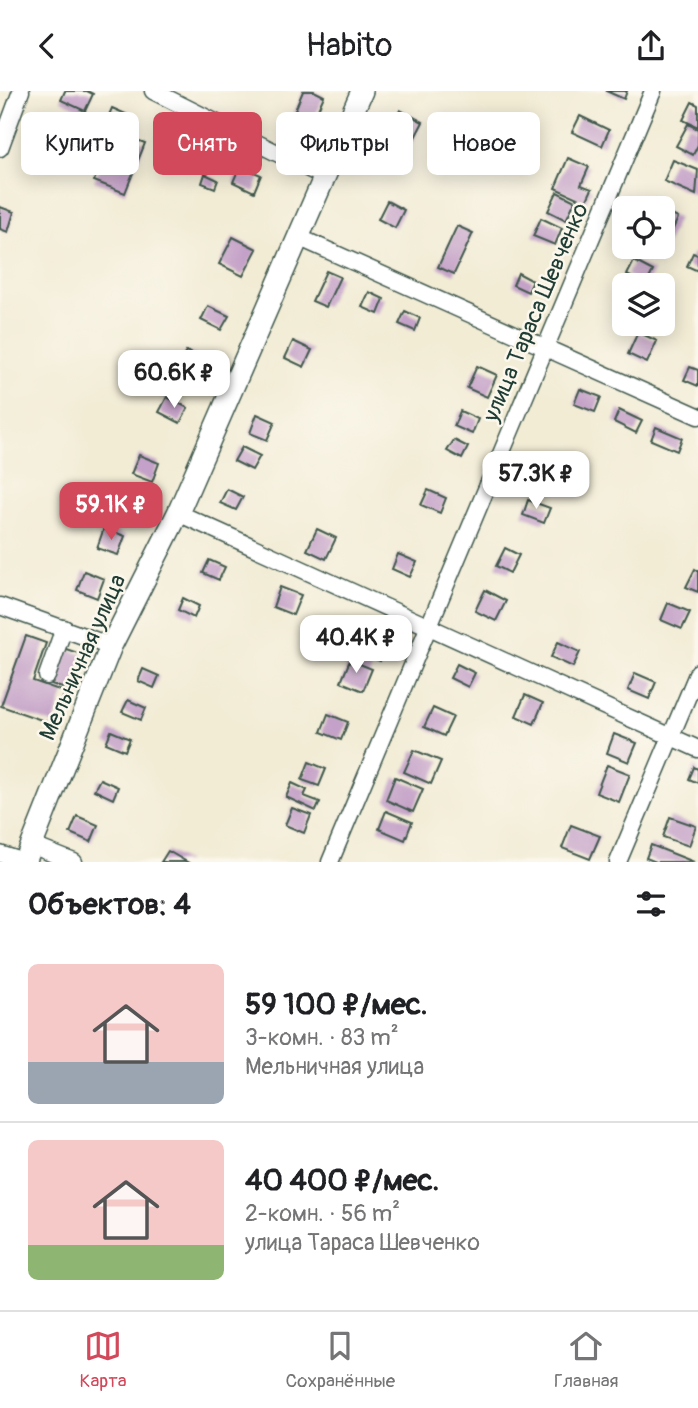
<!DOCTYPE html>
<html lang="ru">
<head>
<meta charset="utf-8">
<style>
  :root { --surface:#fff; --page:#f2f2f2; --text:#202124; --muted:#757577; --line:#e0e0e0; --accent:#d1495b }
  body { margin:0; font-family:Pangolin,sans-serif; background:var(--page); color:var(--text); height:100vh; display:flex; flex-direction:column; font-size:26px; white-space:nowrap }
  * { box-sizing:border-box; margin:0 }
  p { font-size:23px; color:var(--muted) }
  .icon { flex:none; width:38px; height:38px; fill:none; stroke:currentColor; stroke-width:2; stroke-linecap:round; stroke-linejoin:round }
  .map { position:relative; height:771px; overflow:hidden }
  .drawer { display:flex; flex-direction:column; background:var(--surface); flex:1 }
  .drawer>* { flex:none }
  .top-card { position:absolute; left:21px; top:21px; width:656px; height:63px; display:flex; gap:14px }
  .controls { position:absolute; left:612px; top:105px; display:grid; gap:14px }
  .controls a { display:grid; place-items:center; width:63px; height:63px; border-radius:10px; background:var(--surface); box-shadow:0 4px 18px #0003; font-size:35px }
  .price { position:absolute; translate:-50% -60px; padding:0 16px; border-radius:14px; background:#fff; color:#222; font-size:23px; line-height:46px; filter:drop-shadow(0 2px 4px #0008) }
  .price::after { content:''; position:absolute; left:50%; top:42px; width:21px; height:16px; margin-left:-10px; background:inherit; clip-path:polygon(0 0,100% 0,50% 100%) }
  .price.on { background:var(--accent); color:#fff }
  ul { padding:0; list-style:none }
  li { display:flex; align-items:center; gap:21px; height:175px; padding:0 28px }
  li+li { border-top:2px solid var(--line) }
  li span { display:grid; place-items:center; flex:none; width:196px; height:140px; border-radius:10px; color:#555 }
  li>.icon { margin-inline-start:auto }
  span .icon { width:84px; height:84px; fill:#fffc; stroke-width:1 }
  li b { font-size:30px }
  h2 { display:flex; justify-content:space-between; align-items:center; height:84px; padding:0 28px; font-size:30px }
  .chip { padding:0 24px; border-radius:10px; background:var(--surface); box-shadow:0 4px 18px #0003; font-size:24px; line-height:63px }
  .chip.on { background:var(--accent); color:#fff }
  header { display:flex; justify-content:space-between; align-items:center; height:91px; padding:0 28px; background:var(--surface); font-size:32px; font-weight:600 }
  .dock { display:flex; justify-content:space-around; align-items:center; height:98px; border-top:2px solid var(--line); background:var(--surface); font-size:19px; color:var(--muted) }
  .dock a { display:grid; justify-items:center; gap:4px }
  .dock .on { color:var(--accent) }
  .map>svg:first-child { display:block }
  .building { fill:#c4a1c8 }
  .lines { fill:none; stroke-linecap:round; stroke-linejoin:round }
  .minor-casing { stroke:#3f574c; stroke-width:19 }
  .major-casing { stroke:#3f574c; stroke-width:24 }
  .minor { stroke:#fff; stroke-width:16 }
  .major { stroke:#fff; stroke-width:21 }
  .labels { text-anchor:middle; stroke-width:5; stroke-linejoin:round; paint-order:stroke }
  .street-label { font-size:23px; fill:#1f3d34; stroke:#fbf7ec }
</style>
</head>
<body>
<header><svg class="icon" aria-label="back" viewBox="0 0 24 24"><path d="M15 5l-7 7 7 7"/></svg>Habito<svg class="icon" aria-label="share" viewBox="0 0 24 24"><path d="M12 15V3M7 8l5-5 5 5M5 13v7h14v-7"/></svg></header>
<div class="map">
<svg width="698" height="771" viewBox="0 0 698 771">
  <rect width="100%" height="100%" fill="#fbf7ec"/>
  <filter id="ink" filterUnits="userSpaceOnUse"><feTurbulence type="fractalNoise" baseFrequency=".0143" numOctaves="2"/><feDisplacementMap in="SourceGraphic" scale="14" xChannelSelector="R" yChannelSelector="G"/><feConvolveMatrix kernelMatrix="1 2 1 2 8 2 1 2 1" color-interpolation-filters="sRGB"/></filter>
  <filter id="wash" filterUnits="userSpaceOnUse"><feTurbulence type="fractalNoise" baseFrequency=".00686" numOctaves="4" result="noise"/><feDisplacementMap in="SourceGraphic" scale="28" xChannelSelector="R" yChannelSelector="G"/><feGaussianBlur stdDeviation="1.57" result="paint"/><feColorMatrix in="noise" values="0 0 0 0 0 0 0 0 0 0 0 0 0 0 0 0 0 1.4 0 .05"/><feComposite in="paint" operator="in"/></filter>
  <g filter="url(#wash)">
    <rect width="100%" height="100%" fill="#f2ecd5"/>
    <g id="blocks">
      <g class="building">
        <polygon points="65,0 87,0 93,3 85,20 61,9"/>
        <polygon points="303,0 314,0 324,5 312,32 293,24"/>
        <polygon points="606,0 627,0 624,8"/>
        <polygon points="692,11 698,14 698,36 683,29"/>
        <polygon points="112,17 135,27 129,41 106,31"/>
        <polygon points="400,19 423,31 410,56 387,44"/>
        <polygon points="580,25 609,39 602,55 572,41"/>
        <polygon points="688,33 698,38 698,54 693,64 676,55"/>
        <polygon points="114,40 145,52 125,102 94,90"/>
        <polygon points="189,42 201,47 191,71 179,65"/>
        <polygon points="380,48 403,60 394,76 371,64"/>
        <polygon points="568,67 589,76 581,94 592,98 586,111 555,97"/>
        <polygon points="673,69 698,79 696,104 664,90"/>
        <polygon points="240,75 261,84 254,101 233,91"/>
        <polygon points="205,83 218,89 215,97 202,92"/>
        <polygon points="557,101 575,110 566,129 548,120"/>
        <polygon points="387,110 404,119 395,137 378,128"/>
        <polygon points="0,116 14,121 8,141 0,138"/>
        <polygon points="663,120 678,127 663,160"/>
        <polygon points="541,127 562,137 555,154 533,145"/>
        <polygon points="457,135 473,142 454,183 438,176"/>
        <polygon points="233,146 257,158 243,185 219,173"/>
        <polygon points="693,162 698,164 698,180 687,175"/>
        <polygon points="634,170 653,180 646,194 627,184"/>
        <polygon points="326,180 340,186 326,216 312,210"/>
        <polygon points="518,182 533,190 528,201 513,194"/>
        <polygon points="369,201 384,208 378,223 362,216"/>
        <polygon points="208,215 229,225 221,239 201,229"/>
        <polygon points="405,220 420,227 415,240 399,233"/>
        <polygon points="638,241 657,250 647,272 628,263"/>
        <polygon points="293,250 312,259 304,276 285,267"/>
        <polygon points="186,260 204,268 196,285 178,277"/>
        <polygon points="477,275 497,284 487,306 467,297"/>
        <polygon points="690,276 698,279 698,295 684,289"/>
        <polygon points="580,298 601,306 595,321 574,313"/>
        <polygon points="167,306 188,317 180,332 159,321"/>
        <polygon points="619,319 642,330 636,342 614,331"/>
        <polygon points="460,320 478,328 472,343 454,335"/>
        <polygon points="257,323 275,331 267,349 250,342"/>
        <polygon points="656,336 682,347 677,360 651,349"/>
        <polygon points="454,349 468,356 462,368 447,360"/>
        <polygon points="242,356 260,365 252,379 234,370"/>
        <polygon points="139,364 159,372 152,391 131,383"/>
        <polygon points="545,366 566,374 561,389 540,381"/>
        <polygon points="227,398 243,406 236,419 220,412"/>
        <polygon points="428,399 446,407 440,422 421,414"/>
        <polygon points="528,409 550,417 544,432 523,424"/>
        <polygon points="104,437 125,445 118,464 97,457"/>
        <polygon points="317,438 336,447 326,468 307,459"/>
        <polygon points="505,457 519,464 510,482 496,475"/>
        <polygon points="398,463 417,471 410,486 392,478"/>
        <polygon points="209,469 225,476 219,489 203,482"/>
        <polygon points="695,478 698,480 698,501 686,496"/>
        <polygon points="84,480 104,488 97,507 77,499"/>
        <polygon points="280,496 301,504 293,524 273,516"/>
        <polygon points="485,499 506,510 496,530 475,520"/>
        <polygon points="183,507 199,515 194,527 178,519"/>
        <polygon points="668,512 690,521 682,538 661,529"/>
        <polygon points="361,532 392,546 380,570 350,557"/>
        <polygon points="26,545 46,552 33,590 65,601 53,633 1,615"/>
        <polygon points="558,551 580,561 573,576 551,566"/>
        <polygon points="63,557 84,564 71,600 51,593"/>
        <polygon points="350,569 372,578 363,600 341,591"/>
        <polygon points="457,573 475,582 468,596 450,587"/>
        <polygon points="143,578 159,585 154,597 138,590"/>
        <polygon points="635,582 656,591 649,608 628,599"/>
        <polygon points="525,604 543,612 534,633 516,625"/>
        <polygon points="128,609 146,617 141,629 122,621"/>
        <polygon points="433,617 453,626 444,645 424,636"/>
        <polygon points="328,623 348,631 341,649 321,641"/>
        <polygon points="111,640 130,648 125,660 106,652"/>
        <polygon points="614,643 637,652 629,671 607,662"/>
        <polygon points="414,659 441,670 431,693 404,681"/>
        <polygon points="309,671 326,678 319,695 302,689"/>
        <polygon points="607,674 630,683 619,711 596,702"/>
        <polygon points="694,676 698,678 698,692 689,688"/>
        <polygon points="395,686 423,698 413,721 386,709"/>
        <polygon points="100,688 118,696 113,708 94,699"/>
        <polygon points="292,692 307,699 304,705 320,711 316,720 286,706"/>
        <polygon points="292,717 311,724 304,742 285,734"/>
        <polygon points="386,720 412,731 405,749 379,738"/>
        <polygon points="77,725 98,734 91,751 70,742"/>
        <polygon points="670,726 696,735 689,755 663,746"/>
        <polygon points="571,734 600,745 590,768 562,757"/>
        <polygon points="651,754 694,771 656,771 646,767"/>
        <polygon points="168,760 187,771 161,771"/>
      </g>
    </g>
  </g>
  <g filter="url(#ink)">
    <use href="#blocks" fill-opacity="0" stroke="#3f574c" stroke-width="2"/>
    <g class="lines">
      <g class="minor-casing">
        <g id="minor">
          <polyline points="153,0 323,85"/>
          <polyline points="0,57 21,0"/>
          <polyline points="298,146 698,325"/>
          <polyline points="178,422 698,658"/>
          <polyline points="0,515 111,555"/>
          <polyline points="47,585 64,537"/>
          <polyline points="31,754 74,771"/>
          <polyline points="0,763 25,771"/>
          <polyline points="330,771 653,0"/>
          <polyline points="618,771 698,581"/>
        </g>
      </g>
      <g class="major-casing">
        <polyline id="major" points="25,771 111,555 178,422 362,0"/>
      </g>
      <use href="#minor" class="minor"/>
      <use href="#major" class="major"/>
    </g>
  </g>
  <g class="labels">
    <g class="street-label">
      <text transform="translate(535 221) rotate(-67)" y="8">улица Тараса Шевченко</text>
      <text transform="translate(82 566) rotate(-66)" y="8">Мельничная улица</text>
    </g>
  </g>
</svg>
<div class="controls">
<a><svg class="icon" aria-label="locate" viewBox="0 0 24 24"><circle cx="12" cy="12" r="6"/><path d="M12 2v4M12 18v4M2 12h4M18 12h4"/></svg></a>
<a><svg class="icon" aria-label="layers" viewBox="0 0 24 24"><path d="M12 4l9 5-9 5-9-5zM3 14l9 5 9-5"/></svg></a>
</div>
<b class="price" style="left:174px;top:319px">60.6K ₽</b>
<b class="price" style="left:536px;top:420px">57.3K ₽</b>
<b class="price on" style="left:111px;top:451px">59.1K ₽</b>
<b class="price" style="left:356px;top:584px">40.4K ₽</b>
<div class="top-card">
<a class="chip">Купить</a>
<a class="chip on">Снять</a>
<a class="chip">Фильтры</a>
<a class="chip">Новое</a>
</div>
</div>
<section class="drawer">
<h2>Объектов: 4<svg class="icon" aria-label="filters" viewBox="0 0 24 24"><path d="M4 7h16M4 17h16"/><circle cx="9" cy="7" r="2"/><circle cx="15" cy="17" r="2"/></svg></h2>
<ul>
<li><span style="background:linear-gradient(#f6c9c9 70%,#9aa5b1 0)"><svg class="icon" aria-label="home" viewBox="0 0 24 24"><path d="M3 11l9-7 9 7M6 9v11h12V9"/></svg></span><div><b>59 100 ₽/мес.</b><p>3-комн. · 83 m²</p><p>Мельничная улица</p></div></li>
<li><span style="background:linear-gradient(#f6c9c9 75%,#8fb573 0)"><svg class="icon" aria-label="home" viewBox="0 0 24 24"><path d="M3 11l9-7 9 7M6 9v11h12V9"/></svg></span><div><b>40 400 ₽/мес.</b><p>2-комн. · 56 m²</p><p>улица Тараса Шевченко</p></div></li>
</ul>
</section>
<nav class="dock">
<a class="on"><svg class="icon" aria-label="map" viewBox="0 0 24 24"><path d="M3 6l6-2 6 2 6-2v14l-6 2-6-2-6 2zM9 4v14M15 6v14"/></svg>Карта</a>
<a><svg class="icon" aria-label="saved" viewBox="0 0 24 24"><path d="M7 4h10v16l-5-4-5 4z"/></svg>Сохранённые</a>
<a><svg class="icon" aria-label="home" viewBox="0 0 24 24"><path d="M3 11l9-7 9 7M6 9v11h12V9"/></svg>Главная</a>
</nav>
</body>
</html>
